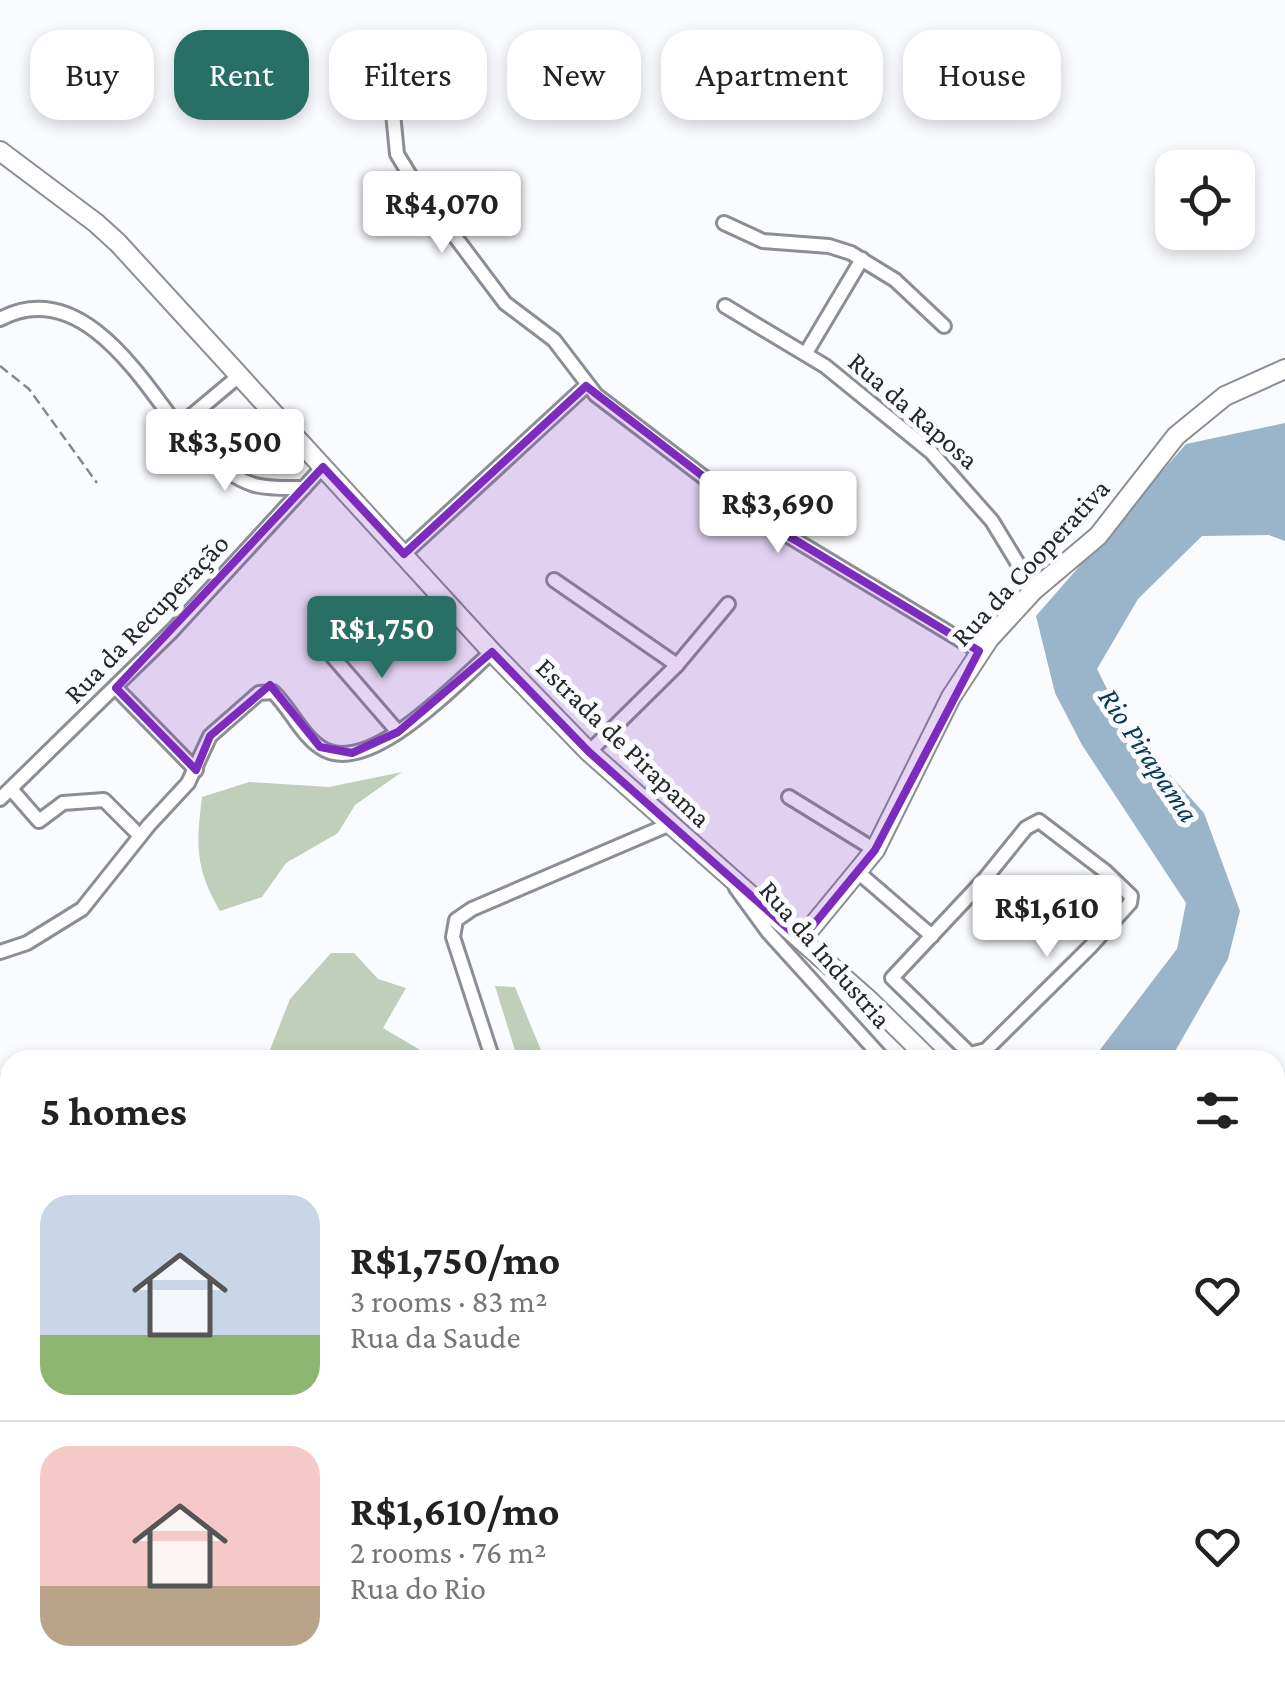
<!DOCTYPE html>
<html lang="en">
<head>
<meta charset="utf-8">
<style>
  :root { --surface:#fff; --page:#f6f6f6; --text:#222; --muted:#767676; --line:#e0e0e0; --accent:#286f65 }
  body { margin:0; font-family:"Crimson Pro",serif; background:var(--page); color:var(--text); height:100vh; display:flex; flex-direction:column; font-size:38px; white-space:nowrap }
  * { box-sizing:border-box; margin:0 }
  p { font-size:32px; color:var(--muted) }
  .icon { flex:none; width:55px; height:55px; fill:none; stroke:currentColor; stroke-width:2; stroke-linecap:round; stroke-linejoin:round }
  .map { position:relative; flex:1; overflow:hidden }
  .drawer { position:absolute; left:0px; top:1050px; width:1285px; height:642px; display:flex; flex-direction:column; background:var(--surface); border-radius:30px 30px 0 0; box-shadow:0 5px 15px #0003 }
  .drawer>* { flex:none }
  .top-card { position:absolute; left:30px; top:30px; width:1225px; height:90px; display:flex; gap:20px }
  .buttons { position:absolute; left:1155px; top:150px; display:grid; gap:20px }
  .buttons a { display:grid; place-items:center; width:100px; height:100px; border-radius:20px; background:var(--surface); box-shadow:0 5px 15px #0003; font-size:50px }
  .price { position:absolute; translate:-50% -85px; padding:0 22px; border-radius:10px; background:#fff; color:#222; font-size:32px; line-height:65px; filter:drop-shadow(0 2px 5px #0008) }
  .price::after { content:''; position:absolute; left:50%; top:60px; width:30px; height:22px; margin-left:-15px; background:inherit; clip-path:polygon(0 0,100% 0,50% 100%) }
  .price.on { background:var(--accent); color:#fff }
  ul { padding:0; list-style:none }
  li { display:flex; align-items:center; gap:30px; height:250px; padding:0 40px }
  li+li { border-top:2px solid var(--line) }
  li span { display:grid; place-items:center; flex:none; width:280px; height:200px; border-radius:30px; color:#555 }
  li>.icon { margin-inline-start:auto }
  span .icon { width:120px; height:120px; fill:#fffc; stroke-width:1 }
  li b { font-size:42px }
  h2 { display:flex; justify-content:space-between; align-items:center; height:120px; padding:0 40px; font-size:42px }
  .pill { padding:0 35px; border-radius:30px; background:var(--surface); box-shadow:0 5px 15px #0003; font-size:35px; line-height:90px }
  .pill.on { background:var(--accent); color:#fff }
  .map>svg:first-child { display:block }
  .green { fill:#bfcfba }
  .water { fill:#9ab4c9 }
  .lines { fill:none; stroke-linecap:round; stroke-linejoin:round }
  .street-casing { stroke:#8b8e94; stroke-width:18 }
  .secondary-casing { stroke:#8b8e94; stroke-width:22 }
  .path { stroke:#87888b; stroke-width:2.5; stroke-dasharray:10 5; stroke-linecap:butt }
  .street { stroke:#fff; stroke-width:12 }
  .secondary { stroke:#fff; stroke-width:18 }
  .marked { fill:#7b2cbf; fill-opacity:0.2; stroke:#7b2cbf; stroke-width:8; stroke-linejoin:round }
  .labels { text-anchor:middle; stroke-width:10; stroke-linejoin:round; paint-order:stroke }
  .street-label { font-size:28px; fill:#252629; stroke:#fafbfe }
  .water-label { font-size:30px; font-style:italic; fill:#063755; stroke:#fafbfe }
</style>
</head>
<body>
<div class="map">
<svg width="1285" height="1691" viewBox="0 0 1285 1691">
  <rect width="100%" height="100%" fill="#fafbfe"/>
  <g class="green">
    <path d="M402,772L355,805L338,833L286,863L262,897L220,911C195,868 196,845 202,797L249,782L329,787Z"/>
    <polygon points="331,953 354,953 378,979 406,988 383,1028 437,1060 266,1060 290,999"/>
    <polygon points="495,986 515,987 545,1060 518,1060"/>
    <polygon points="86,1683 331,1682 331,1683 323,1691 80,1691"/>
    <polygon points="648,1683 793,1683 798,1691 655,1691"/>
  </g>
  <polygon class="water" points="1285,423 1285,541 1269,535 1202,536 1138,599 1097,669 1124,723 1204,813 1240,911 1228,959 1170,1060 1086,1060 1099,1051 1177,949 1186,903 1082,745 1055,693 1036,616 1186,444"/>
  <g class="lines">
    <g class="street-casing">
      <g id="street">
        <polyline points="401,40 407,65 393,113 397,154 414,182 505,303 554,340 596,395 752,514 979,651"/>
        <polyline points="724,223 763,241 829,246 851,253 895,280 944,326"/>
        <polyline points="725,306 825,366 931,452 992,521 1034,590"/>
        <path d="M0,319C79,277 139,375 178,427L240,375"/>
        <polyline points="806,353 862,259"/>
        <path d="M178,427C198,448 227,477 255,485C271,489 288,488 304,488"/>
        <polyline points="404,554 586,386"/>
        <polyline points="554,580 677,665"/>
        <polyline points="333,657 398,732"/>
        <polyline points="116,688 196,770"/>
        <polyline points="589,752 677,665 728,604"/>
        <polyline points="11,789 39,821 63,803 104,800 140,836"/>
        <polyline points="789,797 875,850"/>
        <polyline points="0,799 172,631 323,467"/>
        <polygon points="1039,821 1106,872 1131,896 1130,903 1091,946 986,1050 970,1054 892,978 983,881 1026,828"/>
        <polyline points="859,873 932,936"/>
        <polyline points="736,888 768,932 884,1060"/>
        <path d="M0,952L27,943L82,909L149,825L188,783L210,736L259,693L273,692C291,709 303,739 325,750C373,774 457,682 492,652"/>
        <polyline points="493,1060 453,937 456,920 472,909 668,825"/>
        <polyline points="1275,1490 1285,1501"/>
        <polyline points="0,1548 10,1537"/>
        <polyline points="504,1682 505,1691"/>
        <polyline points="626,1682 627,1691"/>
        <polyline points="1257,1682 1267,1691"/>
        <polyline points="463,1691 464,1682"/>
      </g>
    </g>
    <g class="secondary-casing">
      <g id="secondary">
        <polyline points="0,151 96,223 118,243 492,652 589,752 870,1001 930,1060"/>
        <polyline points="801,940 875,850 951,697 989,639 1034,590 1098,536 1176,436 1225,396 1285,369"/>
        <polyline points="1275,1440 1285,1453"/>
      </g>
    </g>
    <polyline class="path" points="0,366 29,389 97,483"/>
    <use href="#street" class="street"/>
    <use href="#secondary" class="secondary"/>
  </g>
  <path class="marked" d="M586,386L752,514L979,651L875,850L801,940L589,752L492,652L398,732L352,753L320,747L270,685L210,736L196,770L116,688L323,467L404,554Z"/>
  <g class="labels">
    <g class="street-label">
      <text transform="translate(914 410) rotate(41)" y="10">Rua da Raposa</text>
      <text transform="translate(1030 562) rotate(-47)" y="10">Rua da Cooperativa</text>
      <text transform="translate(146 618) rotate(-46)" y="10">Rua da Recuperação</text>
      <text transform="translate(624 742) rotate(44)" y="10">Estrada de Pirapama</text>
      <text transform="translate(826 954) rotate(49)" y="10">Rua da Industria</text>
    </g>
    <g class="water-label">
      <text transform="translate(1149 755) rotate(56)" y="10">Rio Pirapama</text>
    </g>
  </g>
</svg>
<div class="buttons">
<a><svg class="icon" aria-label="locate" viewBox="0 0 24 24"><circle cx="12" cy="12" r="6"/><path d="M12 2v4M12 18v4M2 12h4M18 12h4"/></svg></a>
</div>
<b class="price" style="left:442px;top:256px">R$4,070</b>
<b class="price" style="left:225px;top:494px">R$3,500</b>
<b class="price" style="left:778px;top:556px">R$3,690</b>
<b class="price on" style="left:382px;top:681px">R$1,750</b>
<b class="price" style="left:1047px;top:960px">R$1,610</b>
<div class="top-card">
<a class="pill">Buy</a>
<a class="pill on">Rent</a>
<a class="pill">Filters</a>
<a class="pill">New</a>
<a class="pill">Apartment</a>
<a class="pill">House</a>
</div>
<section class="drawer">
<h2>5 homes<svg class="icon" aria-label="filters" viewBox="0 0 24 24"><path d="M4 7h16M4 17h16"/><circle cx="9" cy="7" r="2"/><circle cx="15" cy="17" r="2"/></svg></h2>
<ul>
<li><span style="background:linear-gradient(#c9d6e8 70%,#8fb573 0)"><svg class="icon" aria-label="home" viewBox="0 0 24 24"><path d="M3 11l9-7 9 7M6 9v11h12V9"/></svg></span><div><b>R$1,750/mo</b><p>3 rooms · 83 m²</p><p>Rua da Saude</p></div><svg class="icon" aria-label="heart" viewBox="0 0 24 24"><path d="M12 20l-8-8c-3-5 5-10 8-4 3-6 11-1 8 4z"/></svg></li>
<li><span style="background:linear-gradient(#f6c9c9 70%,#b9a48a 0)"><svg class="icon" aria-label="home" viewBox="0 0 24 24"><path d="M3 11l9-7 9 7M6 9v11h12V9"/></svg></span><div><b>R$1,610/mo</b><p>2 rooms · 76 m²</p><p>Rua do Rio</p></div><svg class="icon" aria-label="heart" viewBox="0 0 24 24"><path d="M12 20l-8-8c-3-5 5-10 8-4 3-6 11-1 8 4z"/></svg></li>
</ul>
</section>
</div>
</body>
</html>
